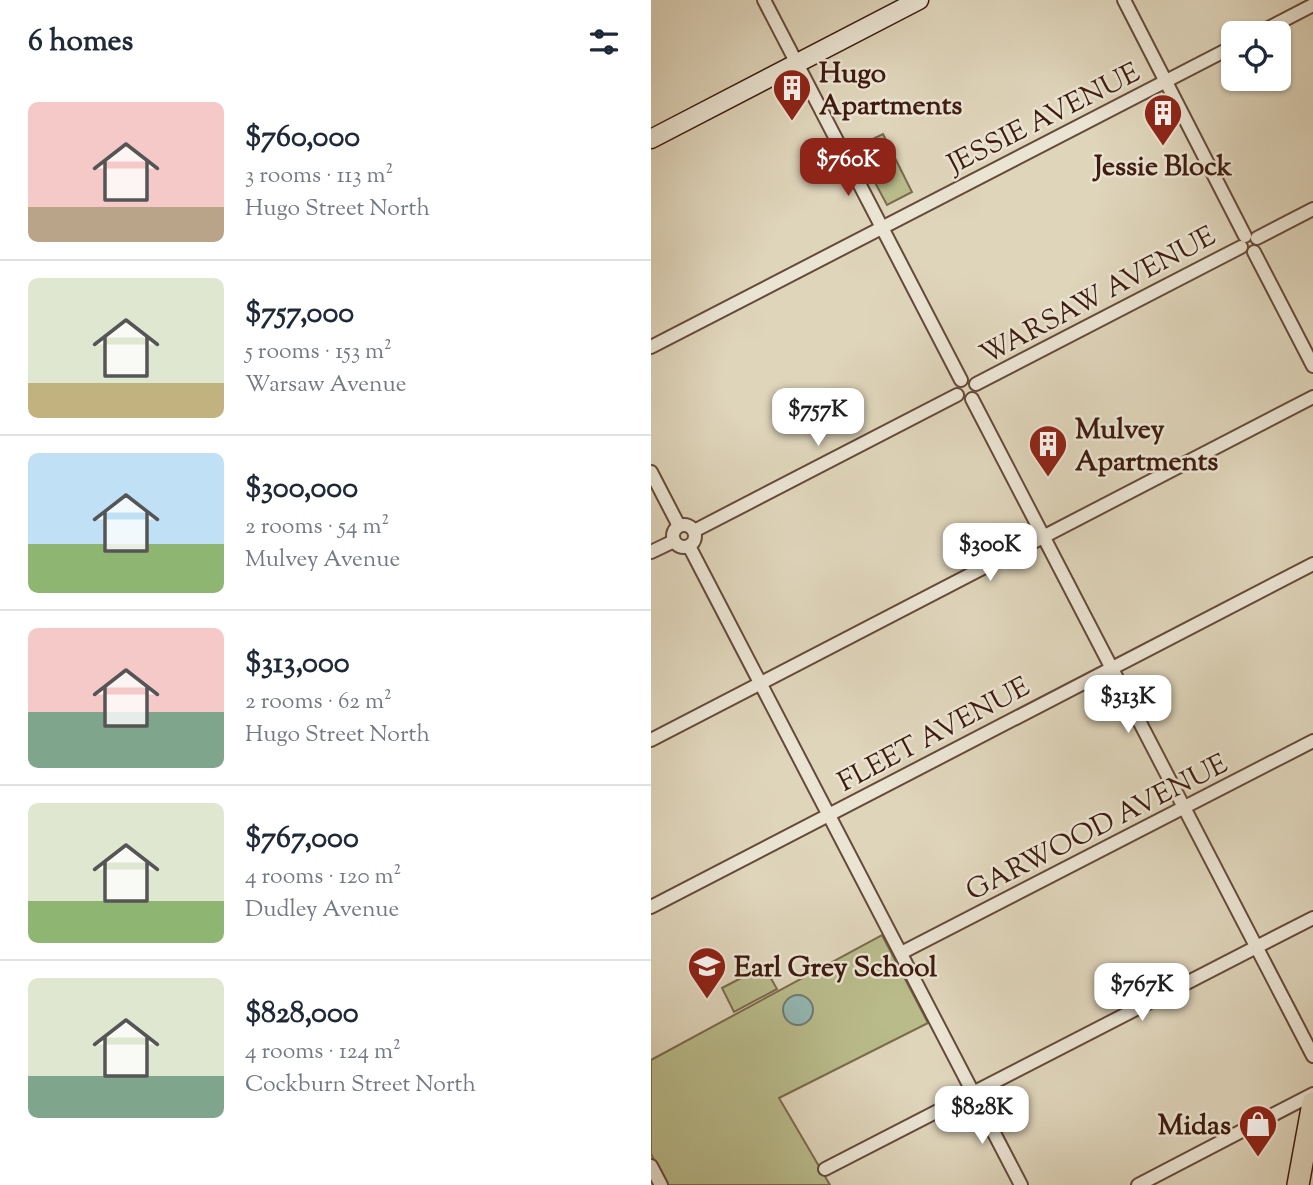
<!DOCTYPE html>
<html lang="en">
<head>
<meta charset="utf-8">
<style>
  :root { --surface:#fff; --page:#f6f6f7; --text:#1f2937; --muted:#747a83; --line:#e0e1e3; --accent:#8f2418 }
  body { margin:0; font-family:"Sorts Mill Goudy",serif; background:var(--page); color:var(--text); height:100vh; display:flex; flex-direction:column; font-size:26px; white-space:nowrap }
  * { box-sizing:border-box; margin:0 }
  p { font-size:23px; color:var(--muted) }
  .icon { flex:none; width:38px; height:38px; fill:none; stroke:currentColor; stroke-width:2; stroke-linecap:round; stroke-linejoin:round }
  .map { position:relative; flex:1; overflow:hidden }
  .side { display:flex; flex-direction:column; background:var(--surface); width:651px }
  .side>* { flex:none }
  .buttons { position:absolute; left:570px; top:21px; display:grid; gap:14px }
  .buttons a { display:grid; place-items:center; width:70px; height:70px; border-radius:10px; background:var(--surface); box-shadow:0 2px 5px #0004; font-size:35px }
  .price { position:absolute; translate:-50% -60px; padding:0 16px; border-radius:14px; background:#fff; color:#222; font-size:23px; line-height:46px; filter:drop-shadow(0 2px 4px #0008) }
  .price::after { content:''; position:absolute; left:50%; top:42px; width:21px; height:16px; margin-left:-10px; background:inherit; clip-path:polygon(0 0,100% 0,50% 100%) }
  .price.selected { background:var(--accent); color:#fff }
  ul { padding:0; list-style:none }
  li { display:flex; align-items:center; gap:21px; height:175px; padding:0 28px }
  li+li { border-top:2px solid var(--line) }
  li span { display:grid; place-items:center; flex:none; width:196px; height:140px; border-radius:10px; color:#555 }
  li>.icon { margin-inline-start:auto }
  span .icon { width:84px; height:84px; fill:#fffc; stroke-width:1 }
  li b { font-size:30px }
  h2 { display:flex; justify-content:space-between; align-items:center; height:84px; padding:0 28px; font-size:30px }
  main { display:flex; flex:1; min-height:0 }
  .map>svg:first-child { display:block }
  .green { fill:#b9bb8b; stroke:#7c6b4c; stroke-width:2 }
  .water { fill:#93b8b4; stroke:#717972; stroke-width:2 }
  .lines { fill:none; stroke-linecap:round; stroke-linejoin:round }
  .street-casing { stroke:#664a39; stroke-width:16 }
  .secondary-casing { stroke:#3e1b0e; stroke-width:21 }
  .primary-casing { stroke:#3e1b0e; stroke-width:24 }
  .street { stroke:#eae4d3; stroke-width:12 }
  .secondary { stroke:#eae4d3; stroke-width:18 }
  .primary { stroke:#dfd5bb; stroke-width:21 }
  .labels { text-anchor:middle; stroke-width:5; stroke-linejoin:round; paint-order:stroke }
  .poi-label { font-size:28px; font-weight:bold; fill:#3e1b0e; stroke:#eae4d3; text-anchor:start }
  .street-label { font-size:28px; fill:#3e1b0e; stroke:#eae4d3 }
</style>
</head>
<body>
<main>
<section class="side">
<h2>6 homes<svg class="icon" aria-label="filters" viewBox="0 0 24 24"><path d="M4 7h16M4 17h16"/><circle cx="9" cy="7" r="2"/><circle cx="15" cy="17" r="2"/></svg></h2>
<ul>
<li><span style="background:linear-gradient(#f6c9c9 75%,#b9a48a 0)"><svg class="icon" aria-label="home" viewBox="0 0 24 24"><path d="M3 11l9-7 9 7M6 9v11h12V9"/></svg></span><div><b>$760,000</b><p>3 rooms · 113 m²</p><p>Hugo Street North</p></div></li>
<li><span style="background:linear-gradient(#dfe7d0 75%,#c2b280 0)"><svg class="icon" aria-label="home" viewBox="0 0 24 24"><path d="M3 11l9-7 9 7M6 9v11h12V9"/></svg></span><div><b>$757,000</b><p>5 rooms · 153 m²</p><p>Warsaw Avenue</p></div></li>
<li><span style="background:linear-gradient(#bfe0f5 65%,#8fb573 0)"><svg class="icon" aria-label="home" viewBox="0 0 24 24"><path d="M3 11l9-7 9 7M6 9v11h12V9"/></svg></span><div><b>$300,000</b><p>2 rooms · 54 m²</p><p>Mulvey Avenue</p></div></li>
<li><span style="background:linear-gradient(#f6c9c9 60%,#7fa58c 0)"><svg class="icon" aria-label="home" viewBox="0 0 24 24"><path d="M3 11l9-7 9 7M6 9v11h12V9"/></svg></span><div><b>$313,000</b><p>2 rooms · 62 m²</p><p>Hugo Street North</p></div></li>
<li><span style="background:linear-gradient(#dfe7d0 70%,#8fb573 0)"><svg class="icon" aria-label="home" viewBox="0 0 24 24"><path d="M3 11l9-7 9 7M6 9v11h12V9"/></svg></span><div><b>$767,000</b><p>4 rooms · 120 m²</p><p>Dudley Avenue</p></div></li>
<li><span style="background:linear-gradient(#dfe7d0 70%,#7fa58c 0)"><svg class="icon" aria-label="home" viewBox="0 0 24 24"><path d="M3 11l9-7 9 7M6 9v11h12V9"/></svg></span><div><b>$828,000</b><p>4 rooms · 124 m²</p><p>Cockburn Street North</p></div></li>
</ul>
</section>
<div class="map">
<svg width="662" height="1185" viewBox="0 0 662 1185">
  <rect width="100%" height="100%" fill="#dfd5bb"/>
  <filter id="stains"><feTurbulence type="fractalNoise" baseFrequency=".00286" numOctaves="4"/><feColorMatrix values="0 0 0 0 .2 0 0 0 0 .09 0 0 0 0 .02 0 0 0 .5 -.17"/></filter>
  <radialGradient id="worn" r=".72"><stop offset=".6" stop-color="#630" stop-opacity="0"/><stop offset="1" stop-color="#630" stop-opacity=".3"/></radialGradient>
  <g class="green">
    <polygon points="232,134 261,192 236,205 205,147"/>
    <polygon points="231,935 277,1023 128,1098 179,1185 16,1185 0,1154 0,1060"/>
    <polygon points="113,966 126,989 83,1012 71,988"/>
  </g>
  <circle class="water" cx="147" cy="1010" r="15"/>
  <g class="lines">
    <g class="street-casing">
      <g id="street">
        <polyline points="113,0 310,380"/>
        <polyline points="473,0 594,236"/>
        <polyline points="608,33 662,5"/>
        <polyline points="606,238 662,209"/>
        <polyline points="603,252 662,366"/>
        <polyline points="0,347 583,46"/>
        <polyline points="325,384 590,247"/>
        <polyline points="321,399 662,1056"/>
        <polyline points="0,472 28,526"/>
        <circle cx="33" cy="536" r="11"/>
        <polyline points="43,531 306,395"/>
        <polyline points="38,546 370,1185"/>
        <polyline points="0,552 23,541"/>
        <polyline points="0,740 662,397"/>
        <polyline points="0,907 662,564"/>
        <polyline points="250,953 662,741"/>
        <polyline points="0,1166 10,1185"/>
        <polyline points="174,1169 662,918"/>
        <polyline points="487,1185 662,1094"/>
      </g>
    </g>
    <g class="secondary-casing">
      <polyline id="secondary" points="0,139 268,0"/>
    </g>
    <g class="primary-casing">
      <polyline id="primary" points="647,1185 662,1103"/>
    </g>
    <use href="#street" class="street"/>
    <use href="#secondary" class="secondary"/>
    <use href="#primary" class="primary"/>
  </g>
  <defs>
    <g id="building-pin" transform="scale(2.0125)"><path d="M0 17L-7.5 6A9.5 9.5 0 1 1 7.5 6Z" fill="#8f2418" stroke="#eae4d3"/><path d="M-4-6H4V6H1V3H-1V6H-4ZM-2.5-4.3h1.7v1.8h-1.7ZM.8-4.3h1.7v1.8H.8ZM-2.5-1h1.7V.8h-1.7ZM.8-1h1.7V.8H.8Z" fill="#fff"/></g>
    <g id="school-pin" transform="scale(2.0125)"><path d="M0 17L-7.5 6A9.5 9.5 0 1 1 7.5 6Z" fill="#8f2418" stroke="#eae4d3"/><path d="M0-5L7-2L0 1L-7-2ZM-4 1L0 2.5L4 1V4Q0 6-4 4Z" fill="#fff"/></g>
    <g id="shop-pin" transform="scale(2.0125)"><path d="M0 17L-7.5 6A9.5 9.5 0 1 1 7.5 6Z" fill="#8f2418" stroke="#eae4d3"/><path d="M-5-2.5h2.3a2.7 3.5 0 0 1 5.4 0H5L5.5 6h-11ZM-1.5-2.5h3a1.5 2.3 0 0 0-3 0Z" fill="#fff"/></g>
  </defs>
  <g fill-rule="evenodd">
    <use href="#building-pin" x="141" y="88"/>
    <use href="#building-pin" x="512" y="113"/>
    <use href="#building-pin" x="397" y="444"/>
    <use href="#school-pin" x="56" y="966"/>
    <use href="#shop-pin" x="607" y="1124"/>
  </g>
  <g class="labels">
    <g class="poi-label">
      <text x="168" y="82">Hugo<tspan x="168" dy="32">Apartments</tspan></text>
      <text x="512" y="175" text-anchor="middle">Jessie Block</text>
      <text x="424" y="438">Mulvey<tspan x="424" dy="32">Apartments</tspan></text>
      <text x="83" y="976">Earl Grey School</text>
      <text x="580" y="1134" text-anchor="end">Midas</text>
    </g>
    <g class="street-label">
      <text transform="translate(392 117) rotate(-27)" y="10">JESSIE AVENUE</text>
      <text transform="translate(446 294) rotate(-28)" y="10">WARSAW AVENUE</text>
      <text transform="translate(282 733) rotate(-28)" y="10">FLEET AVENUE</text>
      <text transform="translate(445 826) rotate(-27)" y="10">GARWOOD AVENUE</text>
    </g>
  </g>
  <rect width="100%" height="100%" filter="url(#stains)"/>
  <rect width="100%" height="100%" fill="url(#worn)"/>
</svg>
<div class="buttons">
<a><svg class="icon" aria-label="locate" viewBox="0 0 24 24"><circle cx="12" cy="12" r="6"/><path d="M12 2v4M12 18v4M2 12h4M18 12h4"/></svg></a>
</div>
<b class="price selected" style="left:197px;top:198px">$760K</b>
<b class="price" style="left:167px;top:448px">$757K</b>
<b class="price" style="left:339px;top:583px">$300K</b>
<b class="price" style="left:477px;top:735px">$313K</b>
<b class="price" style="left:491px;top:1023px">$767K</b>
<b class="price" style="left:331px;top:1146px">$828K</b>
</div>
</main>
</body>
</html>
